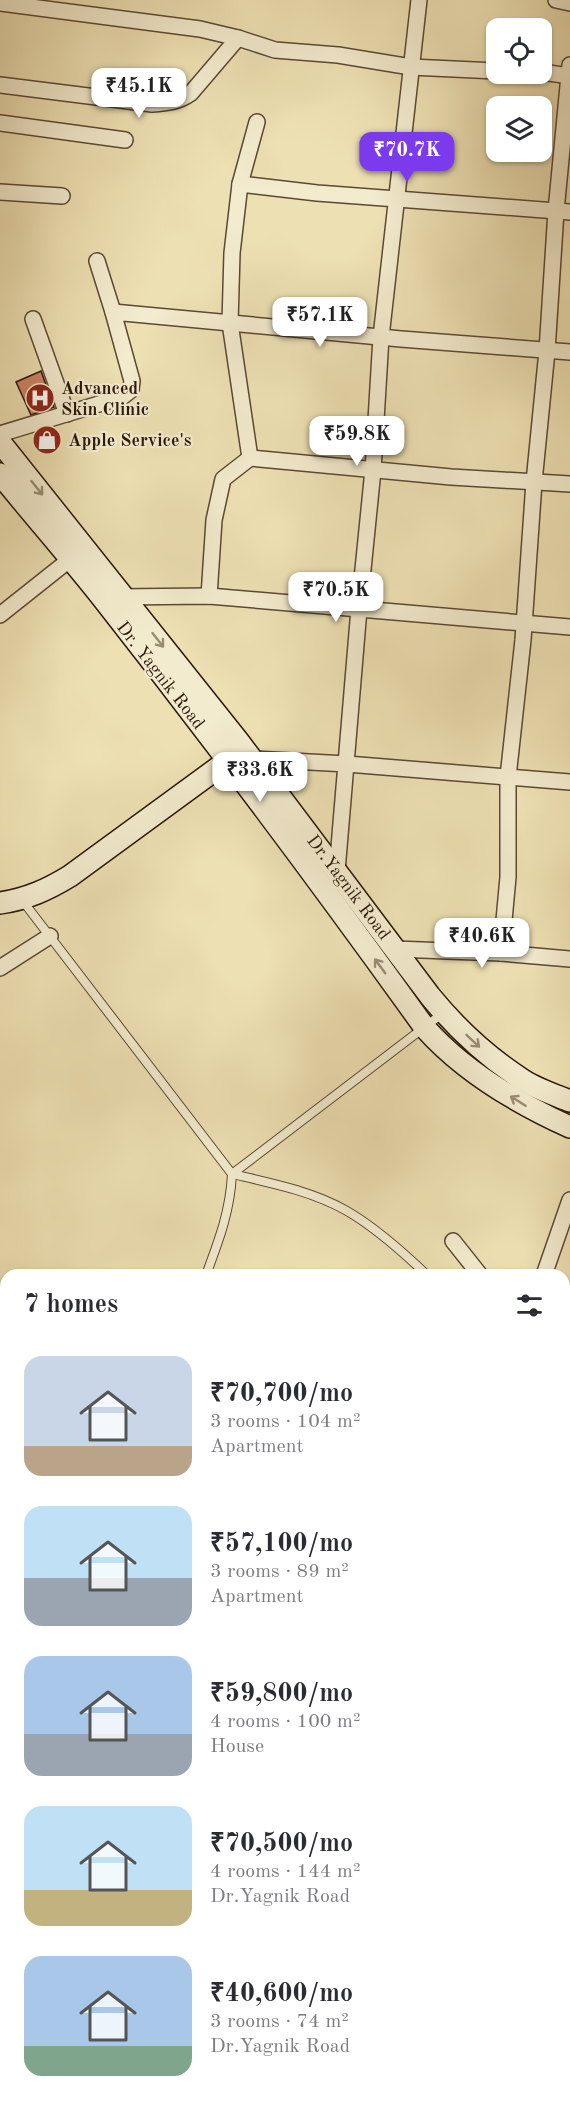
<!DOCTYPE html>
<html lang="en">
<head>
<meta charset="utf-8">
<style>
  :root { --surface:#fff; --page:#f2f2f3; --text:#2b2b33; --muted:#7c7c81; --accent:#7c3aed }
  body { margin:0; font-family:"Old Standard TT",serif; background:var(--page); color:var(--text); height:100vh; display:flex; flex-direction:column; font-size:22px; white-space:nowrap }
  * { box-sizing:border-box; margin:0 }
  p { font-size:20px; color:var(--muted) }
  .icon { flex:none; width:33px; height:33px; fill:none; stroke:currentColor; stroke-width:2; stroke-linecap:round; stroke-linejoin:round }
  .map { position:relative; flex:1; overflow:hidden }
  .sheet { position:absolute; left:0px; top:1269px; width:570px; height:836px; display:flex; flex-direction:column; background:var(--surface); border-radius:18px 18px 0 0; box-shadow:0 2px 4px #0004 }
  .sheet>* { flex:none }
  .tools { position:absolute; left:486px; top:18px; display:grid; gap:12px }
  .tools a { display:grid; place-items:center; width:66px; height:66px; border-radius:12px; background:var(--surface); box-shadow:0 2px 4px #0004; font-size:30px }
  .price { position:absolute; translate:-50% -51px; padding:0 14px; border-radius:12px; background:#fff; color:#222; font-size:20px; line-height:39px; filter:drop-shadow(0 2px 3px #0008) }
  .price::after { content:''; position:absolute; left:50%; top:36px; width:18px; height:14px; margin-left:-9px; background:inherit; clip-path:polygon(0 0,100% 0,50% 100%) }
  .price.current { background:var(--accent); color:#fff }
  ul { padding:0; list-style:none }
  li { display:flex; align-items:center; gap:18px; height:150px; padding:0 24px }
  li span { display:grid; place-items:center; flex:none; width:168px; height:120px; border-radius:18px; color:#555 }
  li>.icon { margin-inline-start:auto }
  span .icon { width:72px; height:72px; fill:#fffc; stroke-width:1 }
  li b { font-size:26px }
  h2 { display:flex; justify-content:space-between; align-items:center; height:72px; padding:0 24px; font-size:26px }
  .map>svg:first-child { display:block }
  .building { fill:#cc8466; stroke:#291709; stroke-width:1.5 }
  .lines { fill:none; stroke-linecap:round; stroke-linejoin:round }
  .lane-casing { stroke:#5a4934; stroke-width:10 }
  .street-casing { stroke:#5a4934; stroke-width:18 }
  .secondary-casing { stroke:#291709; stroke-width:24 }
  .lane { stroke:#f3ebce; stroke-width:8 }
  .street { stroke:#f3ebce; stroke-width:15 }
  .secondary { stroke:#f3ebce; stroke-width:21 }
  .oneway { stroke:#988c75 }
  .labels { text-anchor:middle; stroke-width:4.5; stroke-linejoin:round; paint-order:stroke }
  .poi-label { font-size:18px; font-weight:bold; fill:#291709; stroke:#f3ebce; text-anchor:start }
  .street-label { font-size:18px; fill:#291709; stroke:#f3ebce }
</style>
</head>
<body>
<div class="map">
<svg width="570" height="2104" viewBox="0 0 570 2104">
  <rect width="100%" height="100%" fill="#ede0b3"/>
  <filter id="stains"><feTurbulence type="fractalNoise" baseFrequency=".00333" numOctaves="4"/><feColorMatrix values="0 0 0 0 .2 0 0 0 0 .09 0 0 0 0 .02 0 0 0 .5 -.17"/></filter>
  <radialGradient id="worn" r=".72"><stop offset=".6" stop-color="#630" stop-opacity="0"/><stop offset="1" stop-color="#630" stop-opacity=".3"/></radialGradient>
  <polygon class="building" points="41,371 54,407 31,415 16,382"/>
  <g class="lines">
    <g class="lane-casing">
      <g id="lane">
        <path d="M22,900L232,1174C230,1212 219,1240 206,1275"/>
        <polyline points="232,1174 443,1013"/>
        <path d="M232,1174C271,1183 312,1191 347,1211C373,1226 405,1254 427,1275"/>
        <polyline points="0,1613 6,1608"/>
        <polyline points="0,1729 6,1751"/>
      </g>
    </g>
    <g class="street-casing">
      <g id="street">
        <polyline points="556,0 570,3"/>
        <polyline points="0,3 200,29 238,38 275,50 338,55 411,67 496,71"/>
        <polyline points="542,72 570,76"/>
        <path d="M0,85L152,104C167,103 178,102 191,93L238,38"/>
        <polyline points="0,123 125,140"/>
        <polyline points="240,184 317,193 570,212"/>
        <polyline points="0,192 62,196"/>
        <polyline points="97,261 113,312"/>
        <polyline points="33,319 67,414"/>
        <polyline points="0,434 122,397 131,390 132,381 113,312 401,339 570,352"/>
        <polyline points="250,458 451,477 570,484"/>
        <polyline points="209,596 214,520 223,479 250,458 230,323 232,253 240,184 257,122"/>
        <polyline points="117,597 209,596 570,627"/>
        <polyline points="0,615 78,553"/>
        <polyline points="252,759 347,764 570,782"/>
        <polyline points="337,871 359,609 373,470 381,337 419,0"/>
        <polyline points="395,949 501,953 570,959"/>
        <polyline points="501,953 508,877 508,777 523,640 534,482 547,351 556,211 570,65"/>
        <polyline points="0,968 50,936"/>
        <polyline points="453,1241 480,1275"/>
        <polyline points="544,1275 570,1200"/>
        <polyline points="564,1456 570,1442"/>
        <polyline points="564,1641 570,1627"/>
        <polyline points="564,1781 570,1784"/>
        <polyline points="564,1824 570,1810"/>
        <polyline points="0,1846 6,1842"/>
        <polyline points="564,1948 570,1951"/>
        <polyline points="564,2016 570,2012"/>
        <polyline points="208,2098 212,2104"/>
        <polyline points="94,2104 101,2098"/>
        <polyline points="238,2104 240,2098"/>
        <polyline points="350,2104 352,2098"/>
        <polyline points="567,2104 570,2102"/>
      </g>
    </g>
    <g class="secondary-casing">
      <g id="secondary">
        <path d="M0,442L239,742L430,996C457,1029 487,1057 523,1080C537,1089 555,1095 570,1101"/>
        <path d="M0,474C34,516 70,557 104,600C214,740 321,883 425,1028C464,1072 517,1103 570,1127"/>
        <path d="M0,903C27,899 47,890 70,876L219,767L228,762L241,759"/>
        <polyline points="0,2082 6,2090"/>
      </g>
    </g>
    <use href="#lane" class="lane"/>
    <use href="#street" class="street"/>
    <use href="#secondary" class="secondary"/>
  </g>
  <defs><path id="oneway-shaft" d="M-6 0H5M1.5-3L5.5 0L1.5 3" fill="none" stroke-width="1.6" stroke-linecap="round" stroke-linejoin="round" transform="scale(1.5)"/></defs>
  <g class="oneway">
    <use href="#oneway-shaft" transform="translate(37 488) rotate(51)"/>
    <use href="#oneway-shaft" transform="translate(158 640) rotate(52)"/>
    <use href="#oneway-shaft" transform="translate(380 966) rotate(-126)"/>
    <use href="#oneway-shaft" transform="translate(473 1041) rotate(43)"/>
    <use href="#oneway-shaft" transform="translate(518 1101) rotate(-148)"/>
  </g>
  <defs>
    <g id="hospital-disc" transform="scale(1.5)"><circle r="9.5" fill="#8f2418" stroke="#f3ebce"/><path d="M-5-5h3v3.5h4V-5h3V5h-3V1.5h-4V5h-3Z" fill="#fff"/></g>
    <g id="shop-disc" transform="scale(1.5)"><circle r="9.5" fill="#8f2418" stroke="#f3ebce"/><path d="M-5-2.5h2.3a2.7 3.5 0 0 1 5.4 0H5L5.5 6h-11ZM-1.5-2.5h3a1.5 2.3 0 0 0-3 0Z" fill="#fff"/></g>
  </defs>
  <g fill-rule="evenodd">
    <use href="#hospital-disc" x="40" y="398"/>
    <use href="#shop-disc" x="47" y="440"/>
  </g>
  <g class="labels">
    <g class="poi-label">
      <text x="61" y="394">Advanced<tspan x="61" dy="21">Skin Clinic</tspan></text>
      <text x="68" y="446">Apple Service's</text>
    </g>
    <g class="street-label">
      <text transform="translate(161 675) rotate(52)" y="6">Dr. Yagnik Road</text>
      <text transform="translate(349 887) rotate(53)" y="6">Dr.Yagnik Road</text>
    </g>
  </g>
  <rect width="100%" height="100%" filter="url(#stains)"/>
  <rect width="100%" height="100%" fill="url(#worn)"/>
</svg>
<div class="tools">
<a><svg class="icon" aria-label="locate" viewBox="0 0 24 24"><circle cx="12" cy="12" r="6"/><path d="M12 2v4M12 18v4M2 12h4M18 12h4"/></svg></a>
<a><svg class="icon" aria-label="layers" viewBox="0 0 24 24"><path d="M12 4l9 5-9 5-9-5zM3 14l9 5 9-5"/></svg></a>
</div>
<b class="price" style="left:139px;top:119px">₹45.1K</b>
<b class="price current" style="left:407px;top:183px">₹70.7K</b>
<b class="price" style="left:320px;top:348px">₹57.1K</b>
<b class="price" style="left:357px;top:467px">₹59.8K</b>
<b class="price" style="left:336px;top:623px">₹70.5K</b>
<b class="price" style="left:260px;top:803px">₹33.6K</b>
<b class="price" style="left:482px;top:969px">₹40.6K</b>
<section class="sheet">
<h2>7 homes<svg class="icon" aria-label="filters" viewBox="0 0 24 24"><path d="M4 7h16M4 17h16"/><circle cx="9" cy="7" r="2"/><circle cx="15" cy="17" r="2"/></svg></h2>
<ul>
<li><span style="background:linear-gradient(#c9d6e8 75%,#b9a48a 0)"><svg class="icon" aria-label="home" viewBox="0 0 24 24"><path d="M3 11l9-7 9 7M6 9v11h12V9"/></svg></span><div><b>₹70,700/mo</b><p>3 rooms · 104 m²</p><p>Apartment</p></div></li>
<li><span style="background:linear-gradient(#bfe0f5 60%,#9aa5b1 0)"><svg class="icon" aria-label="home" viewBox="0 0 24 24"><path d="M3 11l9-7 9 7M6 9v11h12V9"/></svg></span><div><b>₹57,100/mo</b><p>3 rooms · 89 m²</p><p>Apartment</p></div></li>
<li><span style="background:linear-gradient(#a9c7e8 65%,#9aa5b1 0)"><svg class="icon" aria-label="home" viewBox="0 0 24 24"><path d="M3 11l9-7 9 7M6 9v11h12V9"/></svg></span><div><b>₹59,800/mo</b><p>4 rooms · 100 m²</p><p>House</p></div></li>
<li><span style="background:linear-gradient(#bfe0f5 70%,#c2b280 0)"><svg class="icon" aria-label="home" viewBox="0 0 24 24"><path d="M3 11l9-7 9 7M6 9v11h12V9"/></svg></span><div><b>₹70,500/mo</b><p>4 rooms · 144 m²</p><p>Dr.Yagnik Road</p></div></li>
<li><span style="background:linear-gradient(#a9c7e8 75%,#7fa58c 0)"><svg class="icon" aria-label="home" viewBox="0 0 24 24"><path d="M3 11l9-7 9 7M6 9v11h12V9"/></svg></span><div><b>₹40,600/mo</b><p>3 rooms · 74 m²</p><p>Dr.Yagnik Road</p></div></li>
</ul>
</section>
</div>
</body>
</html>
